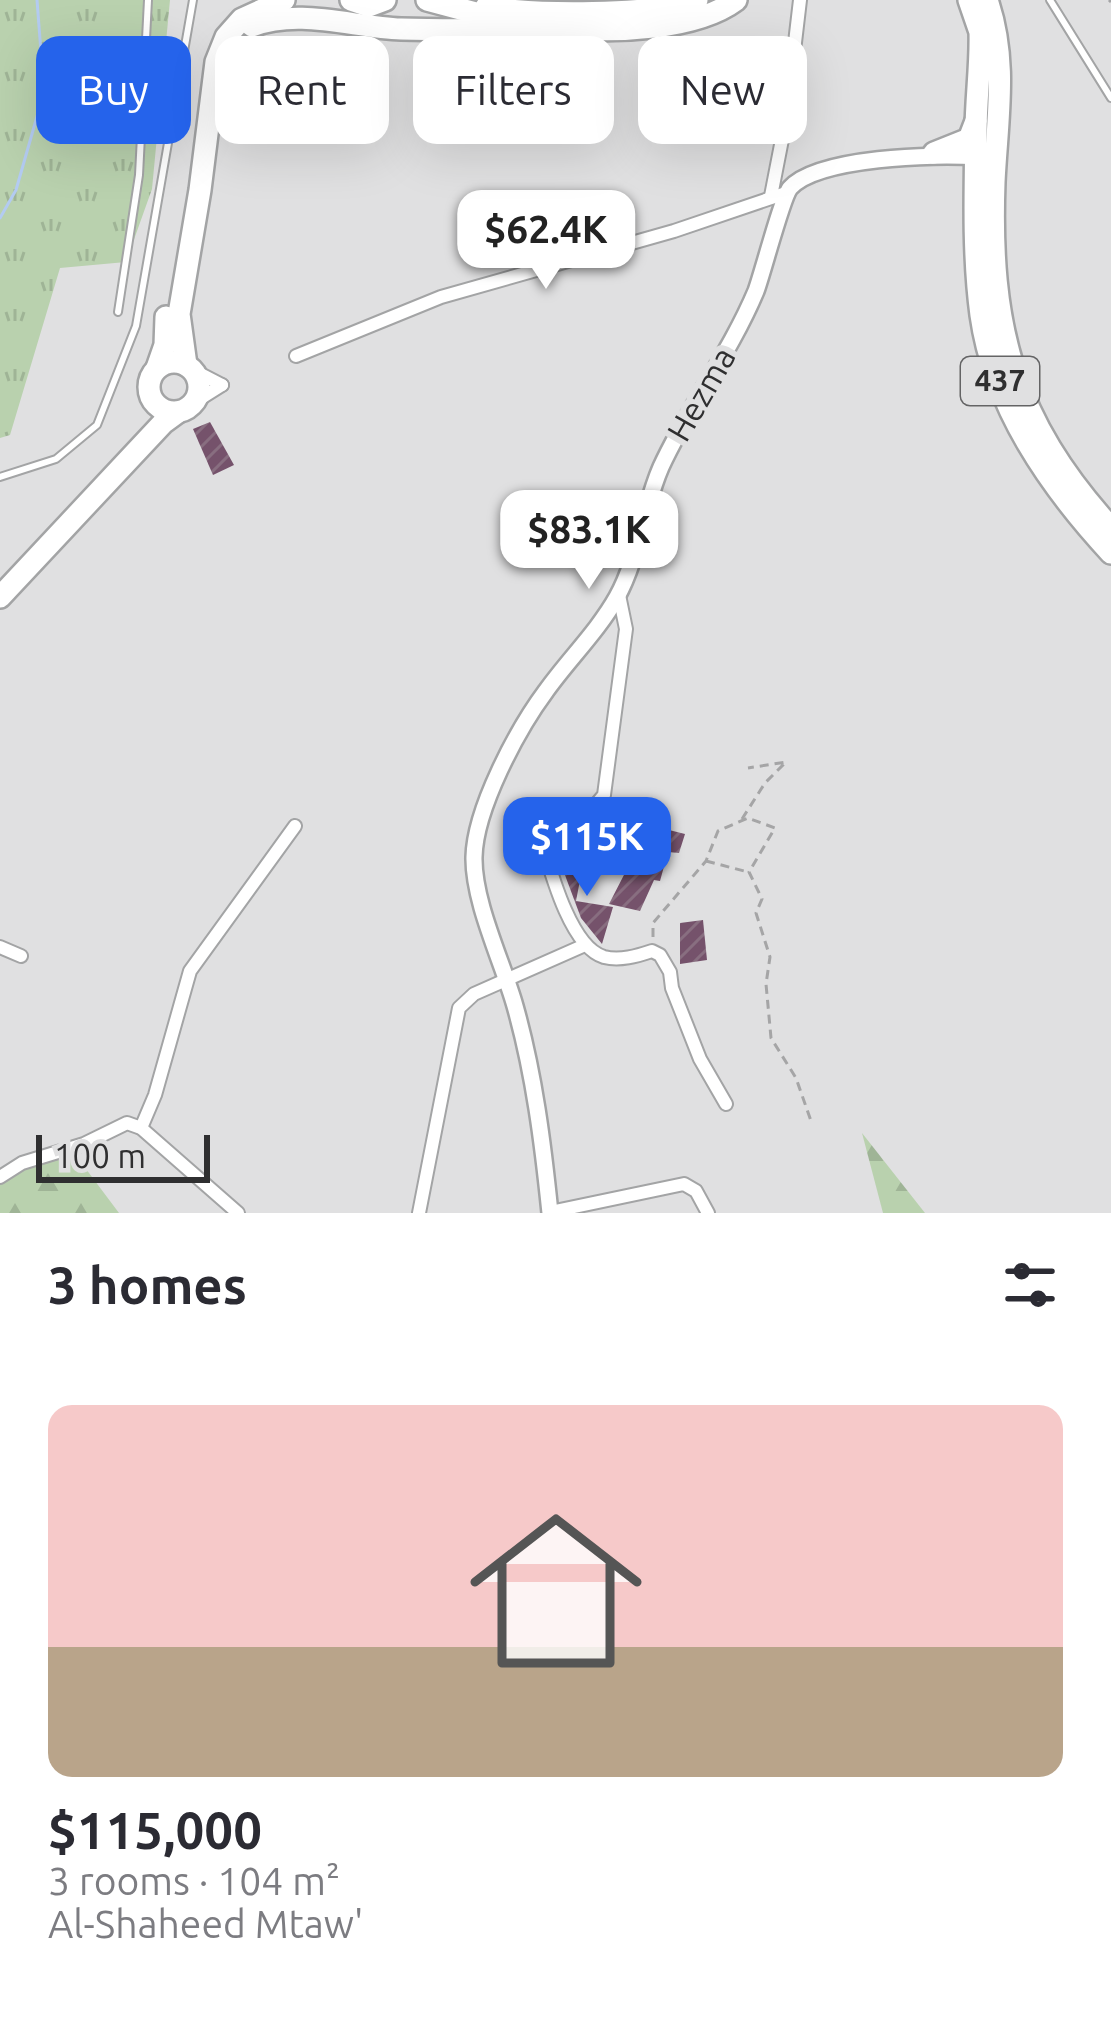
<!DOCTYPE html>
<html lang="en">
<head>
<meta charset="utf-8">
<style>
  :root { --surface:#fff; --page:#f7f7f7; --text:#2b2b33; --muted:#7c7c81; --accent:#2563eb }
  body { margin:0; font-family:Ubuntu,sans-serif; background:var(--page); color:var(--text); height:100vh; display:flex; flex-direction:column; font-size:45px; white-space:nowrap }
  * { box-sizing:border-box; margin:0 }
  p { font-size:39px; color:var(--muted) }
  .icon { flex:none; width:66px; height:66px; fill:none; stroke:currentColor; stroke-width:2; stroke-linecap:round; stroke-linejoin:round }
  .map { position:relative; height:1213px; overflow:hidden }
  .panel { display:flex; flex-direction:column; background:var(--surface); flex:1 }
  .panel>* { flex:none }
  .banner { position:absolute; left:36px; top:36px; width:1041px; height:108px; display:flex; gap:24px }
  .scale { position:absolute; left:36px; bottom:30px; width:174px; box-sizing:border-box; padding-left:12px; border:6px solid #2f2f30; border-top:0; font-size:33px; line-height:42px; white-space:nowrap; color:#2f2f30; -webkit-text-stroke:9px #e0e0e1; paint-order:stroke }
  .price { position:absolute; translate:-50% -102px; padding:0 27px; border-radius:24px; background:#fff; color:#222; font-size:39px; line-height:78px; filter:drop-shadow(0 3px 6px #0008) }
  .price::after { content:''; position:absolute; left:50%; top:72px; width:36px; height:27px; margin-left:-18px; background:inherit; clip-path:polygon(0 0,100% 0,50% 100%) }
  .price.current { background:var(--accent); color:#fff }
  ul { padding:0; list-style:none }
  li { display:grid; align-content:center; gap:24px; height:636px; padding:0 48px }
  li span { display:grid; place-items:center; height:372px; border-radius:24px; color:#555 }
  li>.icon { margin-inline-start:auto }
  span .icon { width:216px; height:216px; fill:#fffc; stroke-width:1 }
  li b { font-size:51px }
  h2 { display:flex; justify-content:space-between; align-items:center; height:144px; padding:0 48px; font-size:51px }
  .chip { padding:0 42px; border-radius:24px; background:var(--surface); box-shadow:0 12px 48px #0002; font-size:42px; line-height:108px }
  .chip.current { background:var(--accent); color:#fff }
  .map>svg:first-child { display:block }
  .grass { fill:url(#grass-tufts) }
  .forest { fill:url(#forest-firs) }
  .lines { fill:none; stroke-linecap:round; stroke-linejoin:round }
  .stream { stroke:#b3cbf1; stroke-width:3 }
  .building { fill:url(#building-hatch) }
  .service-casing { stroke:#a3a4a5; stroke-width:10 }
  .minor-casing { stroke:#a3a4a5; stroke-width:16 }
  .tertiary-casing { stroke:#a3a4a5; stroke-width:20 }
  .primary-casing { stroke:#a3a4a5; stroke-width:26 }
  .path { stroke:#a5a5a6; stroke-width:3; stroke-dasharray:9 6; stroke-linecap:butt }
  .service { stroke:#fff; stroke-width:6 }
  .minor { stroke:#fff; stroke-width:12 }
  .tertiary { stroke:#fff; stroke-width:15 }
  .primary { stroke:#fff; stroke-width:21 }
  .labels { text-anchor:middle; stroke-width:12; stroke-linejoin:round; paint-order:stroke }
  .shield { fill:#e0e0e1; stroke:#646465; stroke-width:3 }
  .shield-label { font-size:30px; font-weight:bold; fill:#2f2f30 }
  .street-label { font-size:33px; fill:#2f2f30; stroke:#e0e0e1 }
</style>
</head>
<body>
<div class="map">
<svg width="1111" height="1213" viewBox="0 0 1111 1213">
  <defs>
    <pattern id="grass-tufts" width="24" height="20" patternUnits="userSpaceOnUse" patternTransform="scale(3)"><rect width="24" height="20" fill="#b9d1ae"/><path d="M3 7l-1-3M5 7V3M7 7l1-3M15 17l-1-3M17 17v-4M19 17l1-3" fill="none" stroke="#9fb496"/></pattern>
    <pattern id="forest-firs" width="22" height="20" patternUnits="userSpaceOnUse" patternTransform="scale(3)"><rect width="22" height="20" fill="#b9d1ae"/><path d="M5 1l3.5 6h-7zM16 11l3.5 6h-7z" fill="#9fb496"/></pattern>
    <pattern id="building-hatch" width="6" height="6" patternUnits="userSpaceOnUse" patternTransform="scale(3)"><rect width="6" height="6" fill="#75526b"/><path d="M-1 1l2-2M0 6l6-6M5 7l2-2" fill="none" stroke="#886e80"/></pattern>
  </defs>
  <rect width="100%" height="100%" fill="#e0e0e1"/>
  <polygon class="grass" points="0,0 170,0 152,189 126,262 60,268 10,435 0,438"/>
  <g class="forest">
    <polygon points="862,1133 925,1213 883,1213"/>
    <polygon points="71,1149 119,1213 0,1213 0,1185 22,1163"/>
  </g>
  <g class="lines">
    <polyline class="stream" points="0,218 16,190 44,92 37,0"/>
  </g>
  <g class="building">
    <polygon points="210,422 234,465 213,475 193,429"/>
    <polygon points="660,819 661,828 685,834 679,853 668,852 660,881 654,880 640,911 609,904 626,871 597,865 607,839 632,850 640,821"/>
    <polygon points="581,834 583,854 575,857 582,870 576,901 613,907 602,944 581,918 553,843"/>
    <polygon points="703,920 707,960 680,964 680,923"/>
  </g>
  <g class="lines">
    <g class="service-casing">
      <g id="service">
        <polyline points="1050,0 1111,98"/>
        <polyline points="118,312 139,175 148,0"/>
        <polyline points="0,477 56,459 97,425 136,326 193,0"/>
      </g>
    </g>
    <g class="minor-casing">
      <g id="minor">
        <polyline points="771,196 786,119 800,0"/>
        <polyline points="296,356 441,297 674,231 786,193"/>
        <polyline points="193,370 222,385"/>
        <polyline points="195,402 222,385"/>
        <path d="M619,595L626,629L604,795L588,814L541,838C550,869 570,947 604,957C620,961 637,956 652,951L660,955L670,972L672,988L700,1059L726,1104"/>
        <polyline points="0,947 21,956"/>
        <polyline points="141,1128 155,1095 190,971 295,826"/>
        <polyline points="0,1177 22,1163 84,1144 127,1123 141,1128 238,1213"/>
        <polyline points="550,1212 684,1184 696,1191 708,1213"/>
        <polyline points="419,1213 459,1008 474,994 585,945"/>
      </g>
    </g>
    <g class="tertiary-casing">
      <path id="tertiary" d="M550,1213C543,1144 534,1073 515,1006C503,963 473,902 474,857C475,809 517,730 546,691C568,660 598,631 617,597C639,557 643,508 661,467C689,406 730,353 756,291C763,272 782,198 790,188C818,157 935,154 976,157L981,161"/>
    </g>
    <g class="primary-casing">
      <g id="primary">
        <polyline points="351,0 369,6 385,0"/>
        <polyline points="427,0 502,20"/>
        <path d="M969,0L980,32C981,66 976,98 976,132C975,193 973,255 981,315C994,407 1050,487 1111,553"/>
        <path d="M987,0C1008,61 997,119 994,182C989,326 1012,419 1111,528"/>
        <path d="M486,7C534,15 653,16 697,0"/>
        <path d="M252,26C299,8 352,27 401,29C458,31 515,29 572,29"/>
        <path d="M562,27C612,33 696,30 736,0"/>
        <polyline points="934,153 969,139 976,121"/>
        <circle cx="174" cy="387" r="25"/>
        <polyline points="186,365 179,314 200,190 216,62 226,37 242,19 284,0"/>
        <polyline points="157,368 165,345 166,317"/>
        <polyline points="0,597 163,423 178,412"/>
      </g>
    </g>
    <g class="path">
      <polyline points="1109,0 1111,2"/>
      <polyline points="742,819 765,783 786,762 748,768"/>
      <polyline points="706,861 748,872"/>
      <polyline points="653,937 653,923 706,861 718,831 748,818 775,828 749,872 762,899 756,913 770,957 766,984 771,1038 796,1078 811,1121"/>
    </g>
    <use href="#service" class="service"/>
    <use href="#minor" class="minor"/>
    <use href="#tertiary" class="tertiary"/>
    <use href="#primary" class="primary"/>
  </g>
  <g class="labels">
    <rect class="shield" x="961" y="357" width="78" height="48" rx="9"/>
    <g class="shield-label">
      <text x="1000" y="391">437</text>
    </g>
    <g class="street-label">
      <text transform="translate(701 394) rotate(-60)" y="12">Hezma</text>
    </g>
  </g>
</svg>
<div class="scale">100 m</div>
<b class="price" style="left:546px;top:292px">$62.4K</b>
<b class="price" style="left:589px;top:592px">$83.1K</b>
<b class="price current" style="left:587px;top:899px">$115K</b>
<div class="banner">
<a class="chip current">Buy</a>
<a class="chip">Rent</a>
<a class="chip">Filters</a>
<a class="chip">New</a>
</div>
</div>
<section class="panel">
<h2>3 homes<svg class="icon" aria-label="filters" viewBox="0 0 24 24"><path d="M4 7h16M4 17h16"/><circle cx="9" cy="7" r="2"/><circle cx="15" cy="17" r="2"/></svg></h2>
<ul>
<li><span style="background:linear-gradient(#f6c9c9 65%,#b9a48a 0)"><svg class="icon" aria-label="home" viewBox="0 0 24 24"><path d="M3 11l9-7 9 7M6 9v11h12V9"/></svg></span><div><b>$115,000</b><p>3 rooms · 104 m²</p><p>Al-Shaheed Mtaw'</p></div></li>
</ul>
</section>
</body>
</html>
